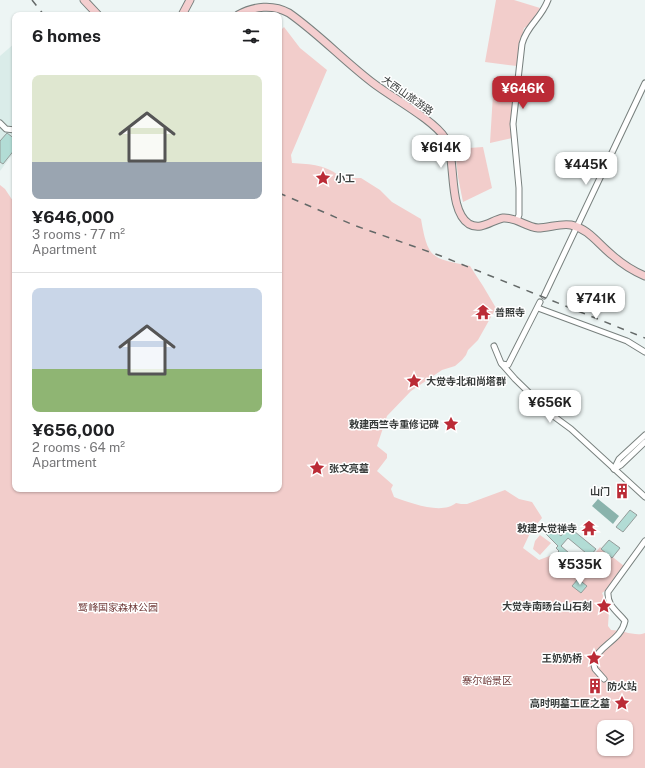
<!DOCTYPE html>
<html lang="en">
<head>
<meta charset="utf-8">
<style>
  :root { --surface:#fff; --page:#f2f2f2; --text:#202124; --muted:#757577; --line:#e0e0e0; --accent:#bb2b36 }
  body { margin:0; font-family:"Public Sans","Noto Sans SC",sans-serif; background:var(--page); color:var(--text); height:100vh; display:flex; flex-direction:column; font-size:15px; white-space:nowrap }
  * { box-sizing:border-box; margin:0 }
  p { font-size:13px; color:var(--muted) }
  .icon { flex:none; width:22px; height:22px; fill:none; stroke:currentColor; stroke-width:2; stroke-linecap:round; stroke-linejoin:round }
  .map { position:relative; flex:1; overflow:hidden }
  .side { position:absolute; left:12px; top:12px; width:270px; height:480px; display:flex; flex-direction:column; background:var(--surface); border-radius:8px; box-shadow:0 1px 3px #0004 }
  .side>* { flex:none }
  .controls { position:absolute; left:597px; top:720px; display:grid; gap:8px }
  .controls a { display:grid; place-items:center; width:36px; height:36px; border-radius:8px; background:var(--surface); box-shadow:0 1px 3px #0004; font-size:20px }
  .price { position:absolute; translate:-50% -34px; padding:0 9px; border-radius:8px; background:#fff; color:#222; font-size:13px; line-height:26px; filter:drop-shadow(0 1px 2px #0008) }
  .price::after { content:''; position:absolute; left:50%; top:24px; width:12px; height:9px; margin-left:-6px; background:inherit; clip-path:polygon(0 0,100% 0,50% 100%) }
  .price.selected { background:var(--accent); color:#fff }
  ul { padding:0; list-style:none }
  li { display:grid; align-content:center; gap:8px; height:212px; padding:0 20px }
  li+li { border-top:1px solid var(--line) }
  li span { display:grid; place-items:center; height:124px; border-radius:8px; color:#555 }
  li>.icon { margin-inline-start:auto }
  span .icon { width:72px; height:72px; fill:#fffc; stroke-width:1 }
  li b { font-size:17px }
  h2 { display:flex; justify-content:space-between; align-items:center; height:48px; padding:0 20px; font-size:17px }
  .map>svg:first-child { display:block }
  .built { fill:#daece9 }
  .green { fill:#f2cdcb; fill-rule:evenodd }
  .water { fill:#8ab3ac }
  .building { fill:#b2dcd5; stroke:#949c9a }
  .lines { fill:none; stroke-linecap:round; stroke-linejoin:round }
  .street-casing { stroke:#78807e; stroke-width:7 }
  .secondary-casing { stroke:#78807e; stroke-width:9 }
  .street { stroke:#fff; stroke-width:5 }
  .secondary { stroke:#f4cecf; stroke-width:7 }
  .rail { stroke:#646968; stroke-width:1.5; stroke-dasharray:7 7; stroke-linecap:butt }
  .labels { text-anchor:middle; stroke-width:3; stroke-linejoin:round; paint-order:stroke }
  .street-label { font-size:10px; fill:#383c3b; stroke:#fff }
  .poi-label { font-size:10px; font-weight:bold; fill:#383c3b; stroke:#fff; text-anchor:end }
  .park-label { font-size:10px; fill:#713c3b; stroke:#fff }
</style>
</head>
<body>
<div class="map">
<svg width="645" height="768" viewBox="0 0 645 768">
  <rect width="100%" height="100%" fill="#edf5f4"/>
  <polygon class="built" points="15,43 15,151 0,171 0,56"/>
  <g class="green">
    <polygon points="496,0 514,0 540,8 533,23 524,28 520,45 517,66 485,62"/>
    <path d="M284,27L300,48L327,70L291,155L292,163C311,164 327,165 342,178H361L380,190L392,202L421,219C428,259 431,258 470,266L483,286L496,308L478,340L468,350L466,355L462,360L455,366L442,370L411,391L387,416L377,446L387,454V458L377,471L393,485L391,489L394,497C410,503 442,515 456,503L461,504H467L505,490L519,499L532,502L541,516L542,518L531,531L523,548L539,560L552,555L570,570L575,565L583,568L600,547L624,566L606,590L602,593L609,610L608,626L611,630C622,630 636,637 645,633V768H0V185L5,189L15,204V489H279V32ZM604,727H626V749H604Z"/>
    <polygon points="494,78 513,81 511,130 512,138 490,143"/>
    <polygon points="483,147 492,188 463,202 458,177 455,149"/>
    <polygon points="540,535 551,543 540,555 533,549 535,541"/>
  </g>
  <polygon class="water" points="598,499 619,516 613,524 592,506"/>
  <g class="building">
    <polygon points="7,133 15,139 15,149 3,164 0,162 0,141"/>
    <polygon points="630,510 637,515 623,532 616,527"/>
    <polygon points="550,527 561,536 569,527 596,549 582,566 578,562 586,553 568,538 561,546 577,560 572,566 557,553 559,551 556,548 558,546 545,533"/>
    <polygon points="609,540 620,548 612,558 601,549"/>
    <polygon points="578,579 587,586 581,593 572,586"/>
  </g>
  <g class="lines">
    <g class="street-casing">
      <g id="street">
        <polyline points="0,123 6,129 15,130"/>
        <path d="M517,220L519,215V188L513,124L522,44C527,25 541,19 548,0"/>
        <polyline points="544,296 645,83"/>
        <polyline points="538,308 627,341 645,352"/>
        <polyline points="494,346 501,363 515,379 552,415 571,429 645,497"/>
        <polyline points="502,364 508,365 540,302"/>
        <polyline points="614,469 619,459 645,435"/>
        <polyline points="614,469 621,465 645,442"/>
        <path d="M604,679L595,669L593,661C601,644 621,640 625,621C617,611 607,606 608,592L645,541"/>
      </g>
    </g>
    <g class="secondary-casing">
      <g id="secondary">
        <polyline points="84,0 98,15"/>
        <polyline points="182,15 190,0"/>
        <path d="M238,15C254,6 273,4 289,13C319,34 344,61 373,83C391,97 434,120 445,138C457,156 447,210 469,224C481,231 492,220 503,218C516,217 526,227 538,228C549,228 560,223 571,225C589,229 598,244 612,255C622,264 633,271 645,276"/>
      </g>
    </g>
    <use href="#street" class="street"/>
    <use href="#secondary" class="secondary"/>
    <g class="rail">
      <polyline points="32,0 44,15"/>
      <polyline points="279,193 356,226 441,256 645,338"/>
    </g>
  </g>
  <defs>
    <g id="sight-bare" transform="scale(1.2)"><path d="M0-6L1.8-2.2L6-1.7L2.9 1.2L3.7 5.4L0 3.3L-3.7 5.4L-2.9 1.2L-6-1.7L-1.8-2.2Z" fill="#bb2b36" stroke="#fff" stroke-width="2.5" paint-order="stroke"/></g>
    <g id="temple-bare" transform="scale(1.2)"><path d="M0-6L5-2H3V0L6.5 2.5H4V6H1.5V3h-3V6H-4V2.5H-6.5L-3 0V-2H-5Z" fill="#bb2b36" stroke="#fff" stroke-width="2.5" paint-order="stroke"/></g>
    <g id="building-bare" transform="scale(1.2)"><path d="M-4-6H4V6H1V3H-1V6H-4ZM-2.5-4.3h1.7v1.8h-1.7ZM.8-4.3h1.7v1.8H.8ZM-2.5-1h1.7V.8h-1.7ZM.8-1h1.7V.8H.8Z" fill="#bb2b36" stroke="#fff" stroke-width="2.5" paint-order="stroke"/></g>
  </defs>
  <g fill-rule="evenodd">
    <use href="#sight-bare" x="323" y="178"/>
    <use href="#temple-bare" x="483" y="312"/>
    <use href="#sight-bare" x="414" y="381"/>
    <use href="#sight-bare" x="451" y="424"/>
    <use href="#sight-bare" x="317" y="468"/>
    <use href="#building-bare" x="622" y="491"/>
    <use href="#temple-bare" x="589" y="528"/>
    <use href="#sight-bare" x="604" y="606"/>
    <use href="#sight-bare" x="594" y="658"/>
    <use href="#building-bare" x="595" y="686"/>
    <use href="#sight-bare" x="622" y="703"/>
  </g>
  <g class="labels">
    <g class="street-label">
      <text transform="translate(408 95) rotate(35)" y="4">大西山旅游路</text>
    </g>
    <g class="poi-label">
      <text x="335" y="182" text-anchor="start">小工</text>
      <text x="495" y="316" text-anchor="start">普照寺</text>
      <text x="426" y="385" text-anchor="start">大觉寺北和尚塔群</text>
      <text x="439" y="428">敕建西竺寺重修记碑</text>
      <text x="329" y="472" text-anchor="start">张文亮墓</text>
      <text x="610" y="495">山门</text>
      <text x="577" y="532">敕建大觉禅寺</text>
      <text x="592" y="610">大觉寺南旸台山石刻</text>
      <text x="582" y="662">王奶奶桥</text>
      <text x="607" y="690" text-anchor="start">防火站</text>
      <text x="610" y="707">高时明墓工匠之墓</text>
    </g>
    <g class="park-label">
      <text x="118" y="611">鹫峰国家森林公园</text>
      <text x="487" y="684">寨尔峪景区</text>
    </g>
  </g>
</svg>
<div class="controls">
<a><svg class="icon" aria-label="layers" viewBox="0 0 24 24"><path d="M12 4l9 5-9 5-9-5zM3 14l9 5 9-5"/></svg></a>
</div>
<b class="price selected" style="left:523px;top:110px">¥646K</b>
<b class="price" style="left:441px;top:169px">¥614K</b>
<b class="price" style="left:586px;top:186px">¥445K</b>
<b class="price" style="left:596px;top:320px">¥741K</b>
<b class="price" style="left:550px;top:424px">¥656K</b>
<b class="price" style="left:580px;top:586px">¥535K</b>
<section class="side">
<h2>6 homes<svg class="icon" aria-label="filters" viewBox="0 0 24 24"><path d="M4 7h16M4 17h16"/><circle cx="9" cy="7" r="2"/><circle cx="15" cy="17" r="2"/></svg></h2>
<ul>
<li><span style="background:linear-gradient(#dfe7d0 70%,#9aa5b1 0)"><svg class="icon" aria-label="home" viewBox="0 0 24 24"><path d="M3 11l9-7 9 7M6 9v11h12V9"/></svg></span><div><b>¥646,000</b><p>3 rooms · 77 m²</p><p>Apartment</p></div></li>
<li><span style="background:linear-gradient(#c9d6e8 65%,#8fb573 0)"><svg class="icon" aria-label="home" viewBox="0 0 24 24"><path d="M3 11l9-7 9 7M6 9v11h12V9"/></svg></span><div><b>¥656,000</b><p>2 rooms · 64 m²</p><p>Apartment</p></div></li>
</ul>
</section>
</div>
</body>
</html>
